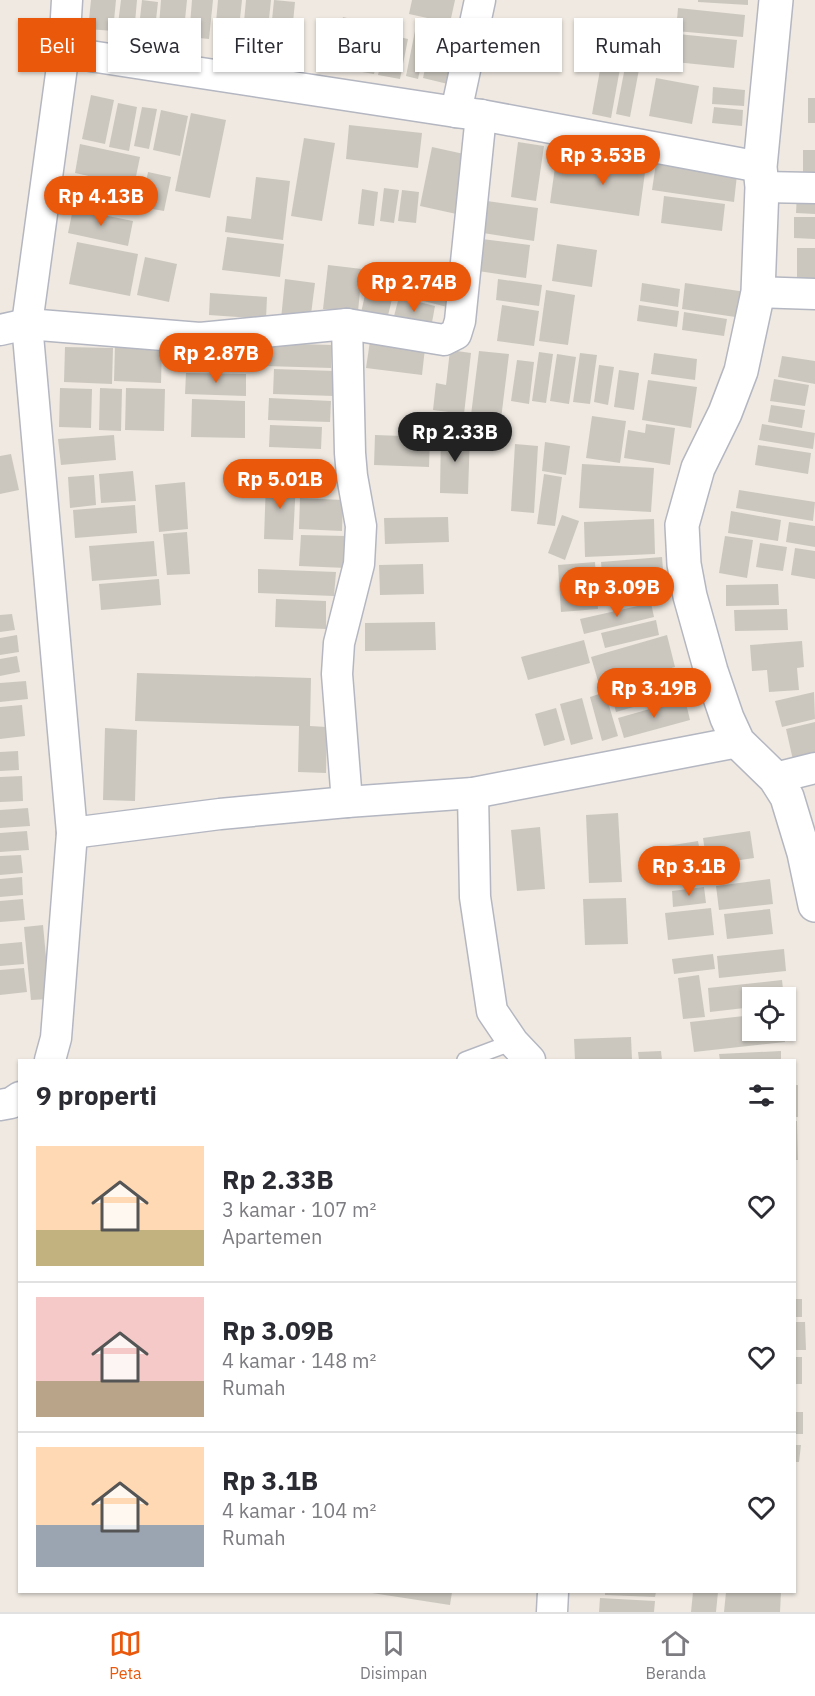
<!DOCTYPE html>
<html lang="id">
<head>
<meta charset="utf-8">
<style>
  :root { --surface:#fff; --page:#f2f2f3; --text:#2b2b33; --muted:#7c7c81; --line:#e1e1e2; --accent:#ea580c }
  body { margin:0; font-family:"IBM Plex Sans",sans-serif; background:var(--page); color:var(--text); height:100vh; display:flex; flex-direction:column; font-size:22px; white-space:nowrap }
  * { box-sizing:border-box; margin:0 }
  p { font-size:20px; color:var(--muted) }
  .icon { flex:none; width:33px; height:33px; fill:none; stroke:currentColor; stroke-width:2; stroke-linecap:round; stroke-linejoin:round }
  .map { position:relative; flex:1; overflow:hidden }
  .drawer { position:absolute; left:18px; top:1059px; width:778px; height:534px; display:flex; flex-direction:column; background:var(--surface); border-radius:0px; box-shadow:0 2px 4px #0004 }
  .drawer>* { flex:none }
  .top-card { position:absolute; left:18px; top:18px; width:780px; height:54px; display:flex; gap:12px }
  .fabs { position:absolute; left:742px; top:987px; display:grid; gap:12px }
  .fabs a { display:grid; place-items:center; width:54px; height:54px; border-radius:0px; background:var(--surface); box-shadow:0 2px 4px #0004; font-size:30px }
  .price { position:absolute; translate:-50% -51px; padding:0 14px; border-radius:21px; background:var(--accent); color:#fff; font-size:20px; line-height:39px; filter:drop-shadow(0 2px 3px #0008) }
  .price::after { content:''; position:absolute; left:50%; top:36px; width:18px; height:14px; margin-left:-9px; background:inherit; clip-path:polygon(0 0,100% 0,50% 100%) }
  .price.on { background:#222; color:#fff }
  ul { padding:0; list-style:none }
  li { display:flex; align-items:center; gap:18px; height:150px; padding:0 18px }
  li+li { border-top:2px solid var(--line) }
  li span { display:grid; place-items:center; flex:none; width:168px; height:120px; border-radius:0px; color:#555 }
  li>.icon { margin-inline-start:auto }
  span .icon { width:72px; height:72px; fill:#fffc; stroke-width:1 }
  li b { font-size:26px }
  h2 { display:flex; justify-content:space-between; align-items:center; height:72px; padding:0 18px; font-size:26px }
  .chip { padding:0 21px; border-radius:0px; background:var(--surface); box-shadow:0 2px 4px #0004; font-size:21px; line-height:54px }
  .chip.on { background:var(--accent); color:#fff }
  .dock { display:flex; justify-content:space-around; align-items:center; height:84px; border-top:2px solid var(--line); background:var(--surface); font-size:16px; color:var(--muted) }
  .dock a { display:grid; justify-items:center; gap:3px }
  .dock .on { color:var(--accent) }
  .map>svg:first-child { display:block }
  .building { fill:#cbc7bf }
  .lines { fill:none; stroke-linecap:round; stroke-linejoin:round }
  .service-casing { stroke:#b4b7c1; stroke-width:18 }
  .minor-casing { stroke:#b4b7c1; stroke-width:33 }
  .tertiary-casing { stroke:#b4b7c1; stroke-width:36 }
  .service { stroke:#fff; stroke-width:15 }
  .minor { stroke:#fff; stroke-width:30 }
  .tertiary { stroke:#fff; stroke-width:33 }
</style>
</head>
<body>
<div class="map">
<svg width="815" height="1612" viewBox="0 0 815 1612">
  <rect width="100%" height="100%" fill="#efe9e1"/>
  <g class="building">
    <polygon points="91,0 116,0 113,31 88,29"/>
    <polygon points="121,0 137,0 134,34 117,32"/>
    <polygon points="142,0 158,2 153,47 137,46"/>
    <polygon points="161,0 187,0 183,40 158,38"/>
    <polygon points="192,0 213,0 209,39 189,37"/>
    <polygon points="218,0 242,0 237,47 214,45"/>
    <polygon points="246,0 271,0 265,57 241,54"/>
    <polygon points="274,0 295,2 290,53 269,50"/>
    <polygon points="412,0 455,0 450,23 409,14"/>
    <polygon points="698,0 748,0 748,5 698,2"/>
    <polygon points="678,8 745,15 743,37 676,31"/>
    <polygon points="343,17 367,23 359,63 334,57"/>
    <polygon points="417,21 430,24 418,79 406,76"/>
    <polygon points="435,23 464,30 452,85 423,78"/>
    <polygon points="371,29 383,32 374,74 362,72"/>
    <polygon points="387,34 408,39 400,79 378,75"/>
    <polygon points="678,34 737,40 734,68 675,62"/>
    <polygon points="606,37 625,41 611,118 592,114"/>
    <polygon points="630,41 644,43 630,117 616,114"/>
    <polygon points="656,78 699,86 692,124 649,116"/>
    <polygon points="713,87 745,90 744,106 712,104"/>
    <polygon points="91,95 114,100 105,144 82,139"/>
    <rect x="808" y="98" width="7" height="25"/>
    <polygon points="118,103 137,107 129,151 109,147"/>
    <polygon points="142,107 157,109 149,149 134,146"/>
    <polygon points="714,107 743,110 742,126 712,123"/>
    <polygon points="161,110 188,116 180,156 153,150"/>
    <polygon points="191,113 226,120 210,198 175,191"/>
    <polygon points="349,125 422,133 418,168 346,159"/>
    <polygon points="304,138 335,143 322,221 291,216"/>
    <polygon points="518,142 544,146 536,201 511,197"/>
    <polygon points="80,144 140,157 134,186 75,173"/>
    <polygon points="432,147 473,156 461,215 420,206"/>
    <rect x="803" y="150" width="12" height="22"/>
    <polygon points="609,153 647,158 639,216 550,203 555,167 606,174"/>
    <polygon points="656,163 737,175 734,202 652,190"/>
    <polygon points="148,172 171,177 164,211 141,207"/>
    <polygon points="256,177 290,181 283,240 225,232 227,216 251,219"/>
    <polygon points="384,188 399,190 394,223 380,221"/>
    <polygon points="362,189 378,192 374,226 358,224"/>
    <polygon points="402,190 419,192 416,223 398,221"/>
    <polygon points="797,192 815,193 815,214 796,213"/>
    <polygon points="664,196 725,204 722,231 661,223"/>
    <polygon points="487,201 538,208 534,241 483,233"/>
    <polygon points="73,209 133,221 128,246 68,233"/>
    <polygon points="794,217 815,217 815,239 794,238"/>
    <polygon points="227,237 284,244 280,277 222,270"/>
    <polygon points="482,239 530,245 526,278 478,271"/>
    <polygon points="77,242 138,254 130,296 69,284"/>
    <polygon points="557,244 597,250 592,287 552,281"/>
    <rect x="797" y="248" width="18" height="39"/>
    <polygon points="145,257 177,264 169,302 137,295"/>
    <polygon points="372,263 386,266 379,295 392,299 385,328 359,322"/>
    <polygon points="391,264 454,279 447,307 385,291"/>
    <polygon points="328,265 362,269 358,312 323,309"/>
    <polygon points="285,279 315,283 310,322 281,319"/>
    <polygon points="498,279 542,285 539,306 496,300"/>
    <polygon points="642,283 680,289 678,307 640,301"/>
    <polygon points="685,283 746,292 742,318 682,309"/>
    <polygon points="546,290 575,295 568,345 539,341"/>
    <polygon points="210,293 267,297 266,319 209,315"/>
    <polygon points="399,297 435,306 431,328 393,320"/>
    <polygon points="502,305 539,311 534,346 497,341"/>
    <polygon points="639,305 679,311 677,327 637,321"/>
    <polygon points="684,312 727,319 724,336 682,330"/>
    <polygon points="370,341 425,348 422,375 366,368"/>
    <polygon points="266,343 332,345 331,368 265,366"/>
    <polygon points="115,345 162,346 161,383 114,381"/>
    <polygon points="65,347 113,348 112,384 64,382"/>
    <polygon points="186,347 228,348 227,372 186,371"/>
    <polygon points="450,350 471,353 464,414 433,410 436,383 446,385"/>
    <polygon points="479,351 509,354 501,419 471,415"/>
    <polygon points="539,352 553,354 546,403 532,401"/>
    <polygon points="580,353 597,355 590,404 573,402"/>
    <polygon points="654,353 697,359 695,380 651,374"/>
    <polygon points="557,354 576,357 569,404 550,401"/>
    <polygon points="782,356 815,361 815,384 778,377"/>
    <polygon points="517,360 534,362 529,404 511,401"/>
    <polygon points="599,365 614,367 608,405 594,402"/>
    <polygon points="274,369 335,371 334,396 273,394"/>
    <polygon points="619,370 639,373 634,410 614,407"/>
    <polygon points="186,373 246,374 246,396 185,394"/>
    <polygon points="774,379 809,385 805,406 770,401"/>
    <polygon points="648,380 697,387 691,428 642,420"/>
    <polygon points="60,388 92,389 91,428 59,427"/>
    <polygon points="100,388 122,389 121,431 99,430"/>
    <polygon points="126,388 165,389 164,431 125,430"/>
    <polygon points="269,398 331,401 330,422 268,420"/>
    <polygon points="192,399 245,401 245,438 191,437"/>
    <polygon points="771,405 805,410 802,428 768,422"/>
    <polygon points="592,416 626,421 620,463 586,458"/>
    <polygon points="646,424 675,428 670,465 624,458 628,430 645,433"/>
    <polygon points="762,424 815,433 813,449 759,440"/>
    <polygon points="270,425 322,427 321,449 269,447"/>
    <polygon points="441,432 470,433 468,494 440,493"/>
    <polygon points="114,435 116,460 61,465 58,439"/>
    <polygon points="375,435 430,437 429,467 374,465"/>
    <polygon points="545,442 570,446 566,475 542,471"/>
    <polygon points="515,444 538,446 534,513 511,511"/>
    <polygon points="758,445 811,453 808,474 755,465"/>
    <polygon points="11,454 19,490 0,494 0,456"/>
    <polygon points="582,464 654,468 651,512 579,508"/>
    <polygon points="133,471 136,501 101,503 99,474"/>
    <polygon points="544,474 562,477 555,526 537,524"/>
    <polygon points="94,475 96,505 70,508 68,477"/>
    <polygon points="266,481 296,482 293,540 264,539"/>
    <polygon points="185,482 188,529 159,532 155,485"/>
    <polygon points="739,490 815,502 813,521 736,508"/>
    <polygon points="300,498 343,500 342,531 299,529"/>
    <polygon points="135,505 137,533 75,538 73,510"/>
    <polygon points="731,511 781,520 778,541 728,533"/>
    <polygon points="562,515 579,521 565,560 548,553"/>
    <polygon points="448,517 449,542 385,544 384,518"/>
    <polygon points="654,519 655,554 585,557 584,522"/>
    <polygon points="789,522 815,526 815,547 786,542"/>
    <polygon points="187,532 190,574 167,575 163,534"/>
    <polygon points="301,535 347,536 346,568 299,566"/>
    <polygon points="725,536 753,540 747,578 719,573"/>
    <polygon points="154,541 157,576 92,581 89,546"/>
    <polygon points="760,543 787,547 783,571 756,567"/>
    <polygon points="795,548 815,551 815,579 791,575"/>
    <polygon points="662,557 665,595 604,600 601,562"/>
    <polygon points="595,562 598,609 561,612 558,565"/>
    <polygon points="423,564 424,594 380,595 379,565"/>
    <polygon points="258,569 336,572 334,596 258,593"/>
    <polygon points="159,579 161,605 101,610 99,584"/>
    <polygon points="778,584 779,605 726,606 726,585"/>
    <polygon points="276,599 326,601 326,629 275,627"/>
    <polygon points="651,603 654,617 584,634 580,619"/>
    <polygon points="787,609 788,630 735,631 734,610"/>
    <polygon points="12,614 15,630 0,632 0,615"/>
    <polygon points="656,620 659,635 605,648 601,633"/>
    <polygon points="435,622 436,650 365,651 365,623"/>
    <polygon points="17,635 19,652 0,655 0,638"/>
    <polygon points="667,635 675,667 630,680 637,706 616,712 609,686 600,688 591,657"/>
    <polygon points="584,640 590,663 528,680 521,657"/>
    <polygon points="802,641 804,667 797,668 799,690 769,692 767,670 752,671 750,645"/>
    <polygon points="17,656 20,672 0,676 0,659"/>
    <polygon points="137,673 311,678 310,726 327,727 326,773 298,772 299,726 135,721"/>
    <polygon points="678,675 683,693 644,704 639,686"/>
    <polygon points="26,681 28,699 0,702 0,683"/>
    <polygon points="605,692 618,736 602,741 590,697"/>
    <polygon points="814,692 815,719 782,727 775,701"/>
    <polygon points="582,698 593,739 571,745 560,704"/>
    <polygon points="685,699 690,720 624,738 618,718"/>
    <polygon points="22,705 25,736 0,739 0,707"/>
    <polygon points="556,708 565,740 544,746 535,714"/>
    <polygon points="815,722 815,755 793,760 786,729"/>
    <polygon points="105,728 137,730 135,801 103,800"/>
    <polygon points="18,751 19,770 0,771 0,752"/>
    <polygon points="22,776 23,801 0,802 0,777"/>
    <polygon points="28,808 30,826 0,828 0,810"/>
    <polygon points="618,813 622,882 589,883 586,815"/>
    <polygon points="540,827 545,889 517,891 511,830"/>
    <polygon points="27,831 29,850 0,852 0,833"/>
    <polygon points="750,831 754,858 707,865 703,838"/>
    <polygon points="698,841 702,861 664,867 661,847"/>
    <polygon points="21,855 23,873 0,875 0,856"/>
    <polygon points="22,877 23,895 0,897 0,879"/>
    <polygon points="770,879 773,904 719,910 716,886"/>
    <polygon points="704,887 706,903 673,907 672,891"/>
    <polygon points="626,898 628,944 585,945 583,899"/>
    <polygon points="23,899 25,920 0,922 0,901"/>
    <polygon points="711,908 714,935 668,940 665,913"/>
    <polygon points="770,909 773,934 727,939 724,914"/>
    <polygon points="43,925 50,999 31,1000 24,927"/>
    <polygon points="22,942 24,964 0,966 0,944"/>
    <polygon points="784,949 786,971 719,978 717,956"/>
    <polygon points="713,954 715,969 674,974 672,959"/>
    <polygon points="24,968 27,992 0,995 0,970"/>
    <polygon points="699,975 705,1017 683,1019 678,978"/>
    <polygon points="782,980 784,998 753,998 753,1007 710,1012 708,988"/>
    <polygon points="753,1015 753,1030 783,1030 785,1042 694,1052 690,1022"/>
    <polygon points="631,1037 632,1060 575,1060 574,1039"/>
    <polygon points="661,1051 662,1060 639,1060 638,1052"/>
    <polygon points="781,1051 781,1060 720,1060 719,1054"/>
    <rect x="795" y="1085" width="3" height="32"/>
    <polygon points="795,1121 797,1121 798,1160 795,1160"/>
    <rect x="795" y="1299" width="7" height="18"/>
    <polygon points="795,1322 805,1322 806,1350 795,1350"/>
    <rect x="795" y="1357" width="7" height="27"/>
    <rect x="795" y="1412" width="8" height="22"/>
    <polygon points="795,1445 801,1445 799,1462 795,1462"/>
    <polygon points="372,1592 452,1592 450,1605 372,1593"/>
    <polygon points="605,1592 656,1592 655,1597 605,1595"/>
    <polygon points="693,1592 718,1592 716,1612 691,1612"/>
    <polygon points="726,1592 781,1592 780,1612 724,1612"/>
    <polygon points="600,1598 655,1601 654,1612 599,1612"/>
  </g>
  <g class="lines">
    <g class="service-casing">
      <polyline id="service" points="465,1060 513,1042"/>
    </g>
    <g class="minor-casing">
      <g id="minor">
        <polyline points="64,52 456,112 481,115 760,167"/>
        <polyline points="456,112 480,0"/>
        <polyline points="762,187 815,188"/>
        <polyline points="758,292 815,294"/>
        <polyline points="347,324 350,453 352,476 361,526 359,564 339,643 337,674 347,802"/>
        <polyline points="0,330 27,324 200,338 347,324 444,340 456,334 460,321 481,115"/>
        <polyline points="775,778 815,768"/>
        <polyline points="473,793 475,897 492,1011 513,1042 530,1060"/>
        <polyline points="72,833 220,814 347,802 473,793 738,742"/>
        <polyline points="50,1060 56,1038 72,833 27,324 64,52 67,0"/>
        <polyline points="0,1105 11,1103 20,1097"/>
        <polyline points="552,1612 553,1592"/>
      </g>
    </g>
    <g class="tertiary-casing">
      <polyline id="tertiary" points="776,0 760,167 762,187 758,292 741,371 725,413 698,468 682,525 684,564 690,596 711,671 727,718 738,742 775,778 787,797 804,853 815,905"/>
    </g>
    <use href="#service" class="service"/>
    <use href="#minor" class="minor"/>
    <use href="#tertiary" class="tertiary"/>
  </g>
</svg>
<div class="fabs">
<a><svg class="icon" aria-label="locate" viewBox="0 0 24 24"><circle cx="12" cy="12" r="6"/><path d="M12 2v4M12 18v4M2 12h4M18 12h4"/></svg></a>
</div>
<b class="price" style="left:603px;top:186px">Rp 3.53B</b>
<b class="price" style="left:101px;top:227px">Rp 4.13B</b>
<b class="price" style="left:414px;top:313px">Rp 2.74B</b>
<b class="price" style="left:216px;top:384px">Rp 2.87B</b>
<b class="price on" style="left:455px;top:463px">Rp 2.33B</b>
<b class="price" style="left:280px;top:510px">Rp 5.01B</b>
<b class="price" style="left:617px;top:618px">Rp 3.09B</b>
<b class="price" style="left:654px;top:719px">Rp 3.19B</b>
<b class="price" style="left:689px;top:897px">Rp 3.1B</b>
<div class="top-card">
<a class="chip on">Beli</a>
<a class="chip">Sewa</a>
<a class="chip">Filter</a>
<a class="chip">Baru</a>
<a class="chip">Apartemen</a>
<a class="chip">Rumah</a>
</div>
<section class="drawer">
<h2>9 properti<svg class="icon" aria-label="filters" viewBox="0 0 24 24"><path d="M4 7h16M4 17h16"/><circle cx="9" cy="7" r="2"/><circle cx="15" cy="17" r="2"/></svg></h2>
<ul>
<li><span style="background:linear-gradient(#ffd9b3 70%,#c2b280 0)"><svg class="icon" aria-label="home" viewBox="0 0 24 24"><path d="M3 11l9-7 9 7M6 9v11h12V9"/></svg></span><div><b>Rp 2.33B</b><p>3 kamar · 107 m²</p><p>Apartemen</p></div><svg class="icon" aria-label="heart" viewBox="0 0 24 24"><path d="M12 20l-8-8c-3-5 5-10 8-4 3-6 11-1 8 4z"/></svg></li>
<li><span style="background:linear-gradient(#f6c9c9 70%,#b9a48a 0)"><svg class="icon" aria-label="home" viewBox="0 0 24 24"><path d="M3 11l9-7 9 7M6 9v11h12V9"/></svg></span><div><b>Rp 3.09B</b><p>4 kamar · 148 m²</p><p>Rumah</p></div><svg class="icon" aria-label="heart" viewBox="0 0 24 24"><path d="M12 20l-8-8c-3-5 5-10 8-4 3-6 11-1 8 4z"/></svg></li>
<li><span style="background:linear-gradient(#ffd9b3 65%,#9aa5b1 0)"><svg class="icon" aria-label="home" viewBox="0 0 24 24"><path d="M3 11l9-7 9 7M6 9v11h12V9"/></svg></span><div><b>Rp 3.1B</b><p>4 kamar · 104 m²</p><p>Rumah</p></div><svg class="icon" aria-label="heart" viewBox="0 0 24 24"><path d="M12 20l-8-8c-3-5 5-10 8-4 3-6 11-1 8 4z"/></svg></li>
</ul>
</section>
</div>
<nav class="dock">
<a class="on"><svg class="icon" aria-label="map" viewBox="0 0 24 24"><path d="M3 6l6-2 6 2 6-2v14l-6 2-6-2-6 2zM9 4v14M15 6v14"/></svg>Peta</a>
<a><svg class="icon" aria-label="saved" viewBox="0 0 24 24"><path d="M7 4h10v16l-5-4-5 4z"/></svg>Disimpan</a>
<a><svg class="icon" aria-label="home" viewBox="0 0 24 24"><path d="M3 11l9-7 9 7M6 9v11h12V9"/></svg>Beranda</a>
</nav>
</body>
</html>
